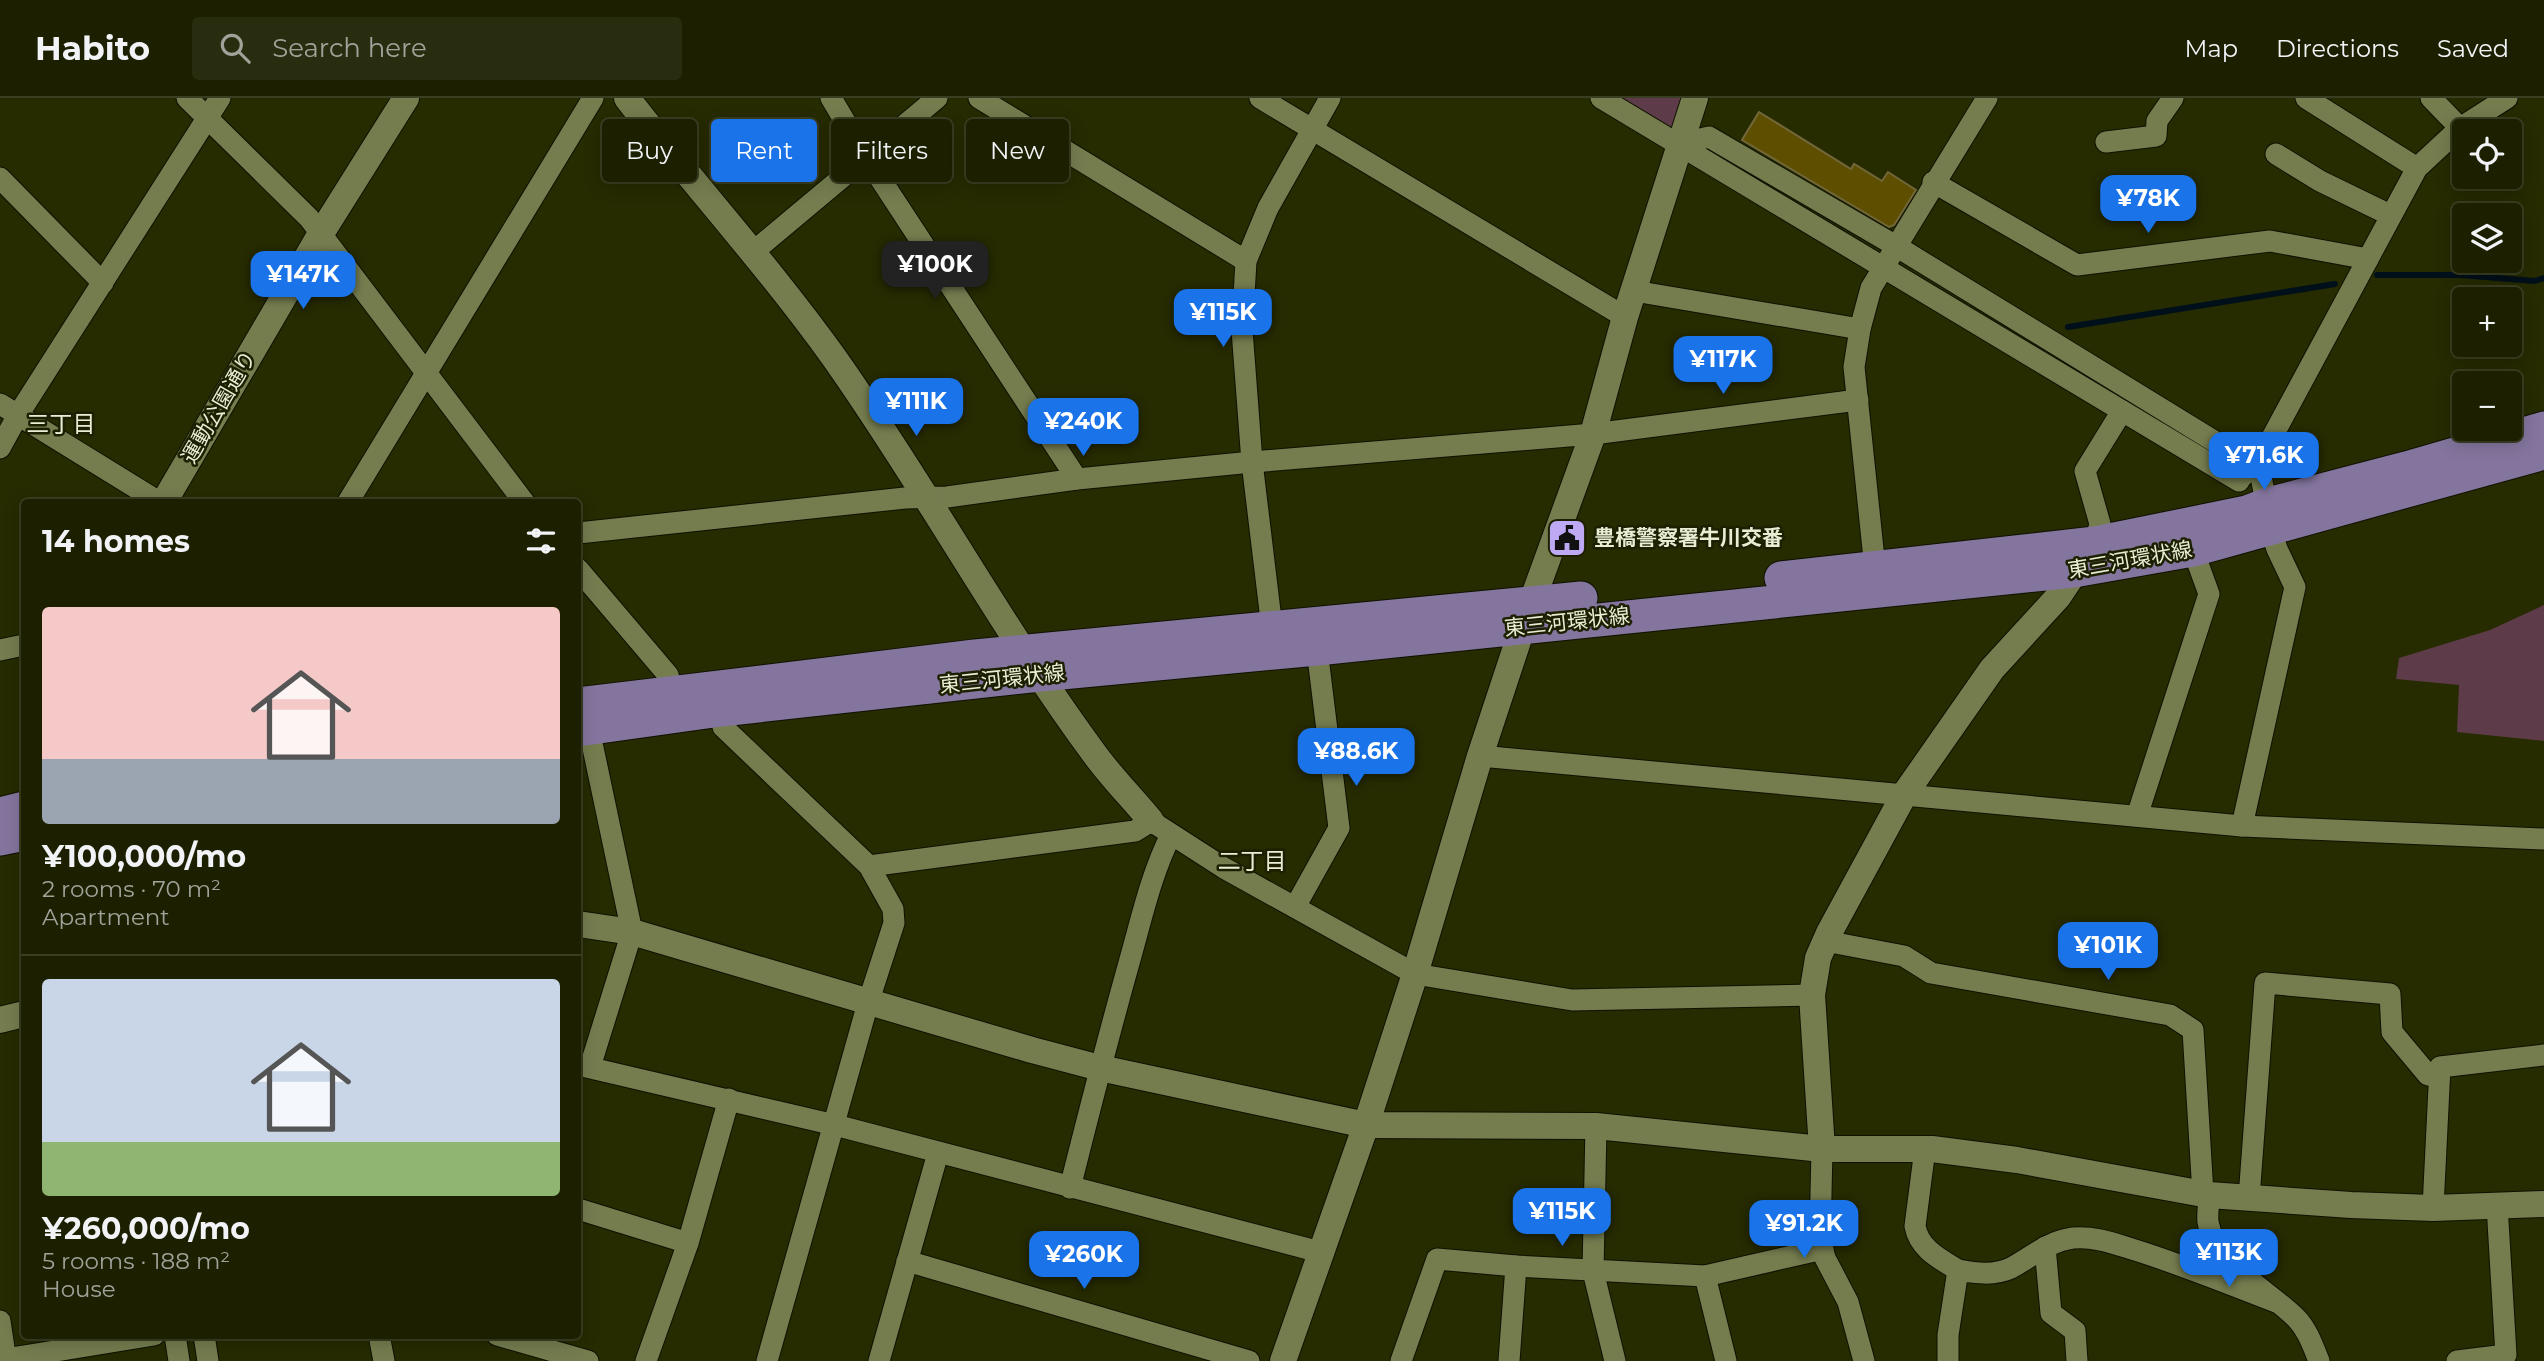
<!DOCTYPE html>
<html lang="en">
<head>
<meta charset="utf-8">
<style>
  :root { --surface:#1c2000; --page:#292d0f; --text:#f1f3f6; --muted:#a0a399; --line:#3a3e22; --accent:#1a73e8 }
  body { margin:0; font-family:Montserrat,"Noto Sans JP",sans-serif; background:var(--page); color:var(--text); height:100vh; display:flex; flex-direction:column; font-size:26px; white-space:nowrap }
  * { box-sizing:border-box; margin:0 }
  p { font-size:23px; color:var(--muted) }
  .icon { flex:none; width:38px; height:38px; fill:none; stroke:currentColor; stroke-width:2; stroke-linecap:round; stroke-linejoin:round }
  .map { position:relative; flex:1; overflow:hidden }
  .sheet { position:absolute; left:21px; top:401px; width:560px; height:840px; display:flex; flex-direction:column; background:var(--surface); border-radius:7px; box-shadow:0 4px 18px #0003,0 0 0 2px var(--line) }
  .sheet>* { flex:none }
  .banner { position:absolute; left:602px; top:21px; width:665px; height:63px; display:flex; gap:14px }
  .buttons { position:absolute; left:2452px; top:21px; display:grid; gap:14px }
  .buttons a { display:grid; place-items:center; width:70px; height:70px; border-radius:7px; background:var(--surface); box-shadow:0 4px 18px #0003,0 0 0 2px var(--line); font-size:35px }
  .price { position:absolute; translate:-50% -60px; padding:0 16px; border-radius:14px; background:var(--accent); color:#fff; font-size:23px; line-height:46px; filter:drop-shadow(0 2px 4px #0008) }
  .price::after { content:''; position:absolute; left:50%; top:42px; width:21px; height:16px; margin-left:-10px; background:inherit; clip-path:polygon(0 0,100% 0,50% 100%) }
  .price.on { background:#222; color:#fff }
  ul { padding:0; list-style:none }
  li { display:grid; align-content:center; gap:14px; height:371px; padding:0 21px }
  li+li { border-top:2px solid var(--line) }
  li span { display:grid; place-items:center; height:217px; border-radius:7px; color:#555 }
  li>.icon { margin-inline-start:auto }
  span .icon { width:126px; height:126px; fill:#fffc; stroke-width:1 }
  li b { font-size:30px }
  h2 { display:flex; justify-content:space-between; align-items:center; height:84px; padding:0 21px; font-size:30px }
  .tag { padding:0 24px; border-radius:7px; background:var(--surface); box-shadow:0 4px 18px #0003,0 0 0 2px var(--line); font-size:24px; line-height:63px }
  .tag.on { background:var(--accent); color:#fff }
  header { display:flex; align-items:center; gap:42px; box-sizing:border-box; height:98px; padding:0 35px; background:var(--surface); border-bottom:2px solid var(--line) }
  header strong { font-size:33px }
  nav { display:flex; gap:38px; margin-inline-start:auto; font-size:24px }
  .search { width:490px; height:63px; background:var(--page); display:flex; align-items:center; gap:18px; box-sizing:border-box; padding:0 24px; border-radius:7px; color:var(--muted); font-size:26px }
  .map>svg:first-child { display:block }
  .green { fill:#5e3b48 }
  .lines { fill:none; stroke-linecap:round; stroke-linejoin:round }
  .stream { stroke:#00101b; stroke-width:6 }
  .building { fill:#5d4e00; stroke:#726739; stroke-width:2 }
  .minor-casing { stroke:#0f1200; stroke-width:23 }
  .tertiary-casing { stroke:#0f1200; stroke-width:28 }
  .primary-casing { stroke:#0f1200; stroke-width:35 }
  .minor { stroke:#757d4f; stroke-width:21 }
  .tertiary { stroke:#757d4f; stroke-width:26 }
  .primary { stroke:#84759e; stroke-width:33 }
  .labels { text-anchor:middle; stroke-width:5; stroke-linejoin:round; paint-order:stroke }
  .street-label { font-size:21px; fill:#e8edd4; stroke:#1c2000 }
  .poi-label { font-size:21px; font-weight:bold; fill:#e8edd4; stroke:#1c2000; text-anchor:start }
  .neighbourhood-label { font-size:23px; fill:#e8edd4; stroke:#1c2000 }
</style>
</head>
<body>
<header>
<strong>Habito</strong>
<div class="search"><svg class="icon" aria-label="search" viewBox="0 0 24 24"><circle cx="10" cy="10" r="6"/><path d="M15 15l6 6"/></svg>Search here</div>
<nav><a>Map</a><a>Directions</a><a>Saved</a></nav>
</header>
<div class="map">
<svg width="2544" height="1263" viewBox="0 0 2544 1263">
  <rect width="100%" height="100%" fill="#262b00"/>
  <g class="green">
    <polygon points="1601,0 1695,0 1679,46"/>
    <polygon points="2544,507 2544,643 2457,634 2459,587 2396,581 2399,560 2490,532"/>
  </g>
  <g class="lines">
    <g class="stream">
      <polyline points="2377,177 2460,177 2535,183 2544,180"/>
      <polyline points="2068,229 2335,186"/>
    </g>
  </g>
  <polygon class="building" points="1759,14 1851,71 1854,66 1882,83 1888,74 1916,92 1894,127 1889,129 1742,42"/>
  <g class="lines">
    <g class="minor-casing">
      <g id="minor">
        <polyline points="187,0 309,120 524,404"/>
        <polyline points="831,0 866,59 1077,381"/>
        <polyline points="979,0 1246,163"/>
        <polyline points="1260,0 1625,219"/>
        <polyline points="1601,0 2239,383"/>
        <polyline points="2306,0 2417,70"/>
        <polyline points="2431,0 2460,30"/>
        <polyline points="2106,44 2156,38 2157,23 2173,0"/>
        <polyline points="1679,46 1709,39 1896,148 2253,367"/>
        <polyline points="2276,56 2320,83 2390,117"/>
        <polyline points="0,80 103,185"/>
        <polyline points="1933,84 2077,167 2270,143 2368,161"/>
        <polyline points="753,154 937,0"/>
        <polyline points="1634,193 1860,231"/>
        <polyline points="0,306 159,404"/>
        <polyline points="0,350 18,317 220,0"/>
        <polyline points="2243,378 2263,356 2417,70 2460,30 2507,0"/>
        <polyline points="348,404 593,0"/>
        <polyline points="578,435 905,400 947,399 1077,381 1252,364 1593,336 1858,302"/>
        <polyline points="2095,445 2100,426 2085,373 2122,313"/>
        <polyline points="578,471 668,577 672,594"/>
        <polyline points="1876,480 1854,269 1860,231 1871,190 1987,0"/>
        <polyline points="1272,530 1252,364 1242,232 1246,163 1268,110 1330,0"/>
        <polyline points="0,552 24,547"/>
        <polyline points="721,612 723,629 869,768 893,811 894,825 868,905 767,1263"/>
        <polyline points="589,631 632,834 590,969"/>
        <polyline points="1480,658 2242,728 2544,741"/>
        <polyline points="2137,718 2209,496 2193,452"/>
        <polyline points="2242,728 2295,489 2277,451 2271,432 2261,378 2263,356"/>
        <polyline points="869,768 1135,733 1151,723 1224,770 1415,876 1572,902 1812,897"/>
        <polyline points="1295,809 1339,730 1317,551"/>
        <polyline points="1825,843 1904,858 1931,875 2170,917 2193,932 2203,1096"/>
        <polyline points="578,967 835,1027 1320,1154"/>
        <polyline points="1596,1028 1593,1173 1615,1263"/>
        <polyline points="1822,1051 1820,1141 1825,1160 1848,1204 1864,1263"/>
        <path d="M1925,1051L1915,1128C1919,1151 1940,1161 1958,1172"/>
        <path d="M1070,1090C1089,1014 1108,940 1129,865C1141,823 1151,776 1171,737"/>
        <path d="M2209,1097C2209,1106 2207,1116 2208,1124C2215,1166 2268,1192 2296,1220C2307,1231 2313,1248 2319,1263"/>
        <polyline points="2249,1100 2265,885 2390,896 2392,934 2428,977 2439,979"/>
        <polyline points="2433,1110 2440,969 2544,957"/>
        <polyline points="578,1111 688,1145"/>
        <polyline points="2045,1149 2051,1215 2075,1233 2077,1263"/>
        <polyline points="907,1163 1249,1263"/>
        <polyline points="1705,1178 1726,1263"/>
        <polyline points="0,1223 6,1263"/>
        <polyline points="175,1237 179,1263"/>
        <polyline points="204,1237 208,1263"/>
        <polyline points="379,1237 384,1263"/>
        <polyline points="497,1237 588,1263"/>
        <polyline points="0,1262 154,1237"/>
        <polyline points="646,1263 688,1145 729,1001"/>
        <polyline points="879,1263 938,1055"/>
        <polyline points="1401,1263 1437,1161 1516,1168 1705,1178 1823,1151"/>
        <polyline points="1509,1263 1516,1168"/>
        <path d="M1948,1263V1237L1958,1172C1975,1175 1994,1178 2011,1170C2031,1159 2049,1143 2073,1140C2095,1138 2115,1146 2135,1152C2183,1167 2229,1186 2276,1204"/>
        <polyline points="2457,1263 2506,1257 2497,1107"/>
      </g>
    </g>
    <g class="tertiary-casing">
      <g id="tertiary">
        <path d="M627,0C695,88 770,170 835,261C926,390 1002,531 1096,658C1113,681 1133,701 1151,723"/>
        <polyline points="164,404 320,137 406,0"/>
        <polyline points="578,826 632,834 1032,952 1100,970 1366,1027 1596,1028 1822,1051 1932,1051 2017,1062 2209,1097 2351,1107 2433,1110 2544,1106"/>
        <polyline points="0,922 24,916"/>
        <polyline points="1822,1051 1812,897 1818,860 1829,835 1904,697 1992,571 2058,499 2082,463"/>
        <polyline points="1283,1263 1366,1027 1415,876 1480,658 1523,528 1593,336 1625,219 1695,0"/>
      </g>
    </g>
    <g class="primary-casing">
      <g id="primary">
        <polyline points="1781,480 2095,445 2247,414 2268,406 2406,370 2544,330"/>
        <polyline points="578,606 975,558 1581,500"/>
        <polyline points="578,632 721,612 1040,577 1317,551 2074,473 2193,452 2544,355"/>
        <polyline points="0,716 24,710"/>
        <polyline points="0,741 24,736"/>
      </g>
    </g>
    <use href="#minor" class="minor"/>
    <use href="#tertiary" class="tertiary"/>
    <use href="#primary" class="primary"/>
  </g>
  <defs>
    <g id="civic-square" transform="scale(2.0125)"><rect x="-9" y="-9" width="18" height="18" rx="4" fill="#bea9f5" stroke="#1c2000"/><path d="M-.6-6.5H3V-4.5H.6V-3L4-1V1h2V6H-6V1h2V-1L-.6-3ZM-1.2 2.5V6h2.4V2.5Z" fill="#111"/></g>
  </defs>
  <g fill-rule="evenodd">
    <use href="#civic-square" x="1567" y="440"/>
  </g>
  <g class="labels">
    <g class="street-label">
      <text transform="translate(219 309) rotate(-60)" y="7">運動公園通り</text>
      <text transform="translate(2130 462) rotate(-10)" y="7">東三河環状線</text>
      <text transform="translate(1567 524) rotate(-6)" y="7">東三河環状線</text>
      <text transform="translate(1002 581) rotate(-6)" y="7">東三河環状線</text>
    </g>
    <g class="poi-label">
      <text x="1594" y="447">豊橋警察署牛川交番</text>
    </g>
    <g class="neighbourhood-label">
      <text x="61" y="334">三丁目</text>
      <text x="1252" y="771">二丁目</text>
    </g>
  </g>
</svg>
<div class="buttons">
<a><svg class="icon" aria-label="locate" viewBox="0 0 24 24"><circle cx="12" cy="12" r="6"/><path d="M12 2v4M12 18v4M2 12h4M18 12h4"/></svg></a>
<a><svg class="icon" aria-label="layers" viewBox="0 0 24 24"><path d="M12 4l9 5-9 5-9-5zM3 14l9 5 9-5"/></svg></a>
<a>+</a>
<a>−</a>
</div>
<b class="price" style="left:2148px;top:137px">¥78K</b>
<b class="price on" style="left:935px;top:203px">¥100K</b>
<b class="price" style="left:303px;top:213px">¥147K</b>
<b class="price" style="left:1223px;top:251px">¥115K</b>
<b class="price" style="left:1723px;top:298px">¥117K</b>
<b class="price" style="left:916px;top:340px">¥111K</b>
<b class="price" style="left:1083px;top:360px">¥240K</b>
<b class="price" style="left:2264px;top:394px">¥71.6K</b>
<b class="price" style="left:1356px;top:690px">¥88.6K</b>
<b class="price" style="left:2108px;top:884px">¥101K</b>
<b class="price" style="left:1562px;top:1150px">¥115K</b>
<b class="price" style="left:1804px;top:1162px">¥91.2K</b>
<b class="price" style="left:2229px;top:1191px">¥113K</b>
<b class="price" style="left:1084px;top:1193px">¥260K</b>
<div class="banner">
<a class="tag">Buy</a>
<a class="tag on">Rent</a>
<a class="tag">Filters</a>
<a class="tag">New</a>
</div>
<section class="sheet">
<h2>14 homes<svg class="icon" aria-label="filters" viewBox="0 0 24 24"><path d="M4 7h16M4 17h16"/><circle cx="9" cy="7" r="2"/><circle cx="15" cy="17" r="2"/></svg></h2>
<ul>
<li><span style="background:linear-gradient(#f6c9c9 70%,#9aa5b1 0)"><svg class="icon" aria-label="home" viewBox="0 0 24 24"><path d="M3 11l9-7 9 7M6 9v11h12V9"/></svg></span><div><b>¥100,000/mo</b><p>2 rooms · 70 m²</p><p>Apartment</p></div></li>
<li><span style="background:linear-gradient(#c9d6e8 75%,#8fb573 0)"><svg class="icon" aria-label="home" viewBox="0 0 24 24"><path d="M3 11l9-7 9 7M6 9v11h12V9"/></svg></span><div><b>¥260,000/mo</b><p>5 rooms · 188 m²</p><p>House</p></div></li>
</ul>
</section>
</div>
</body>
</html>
